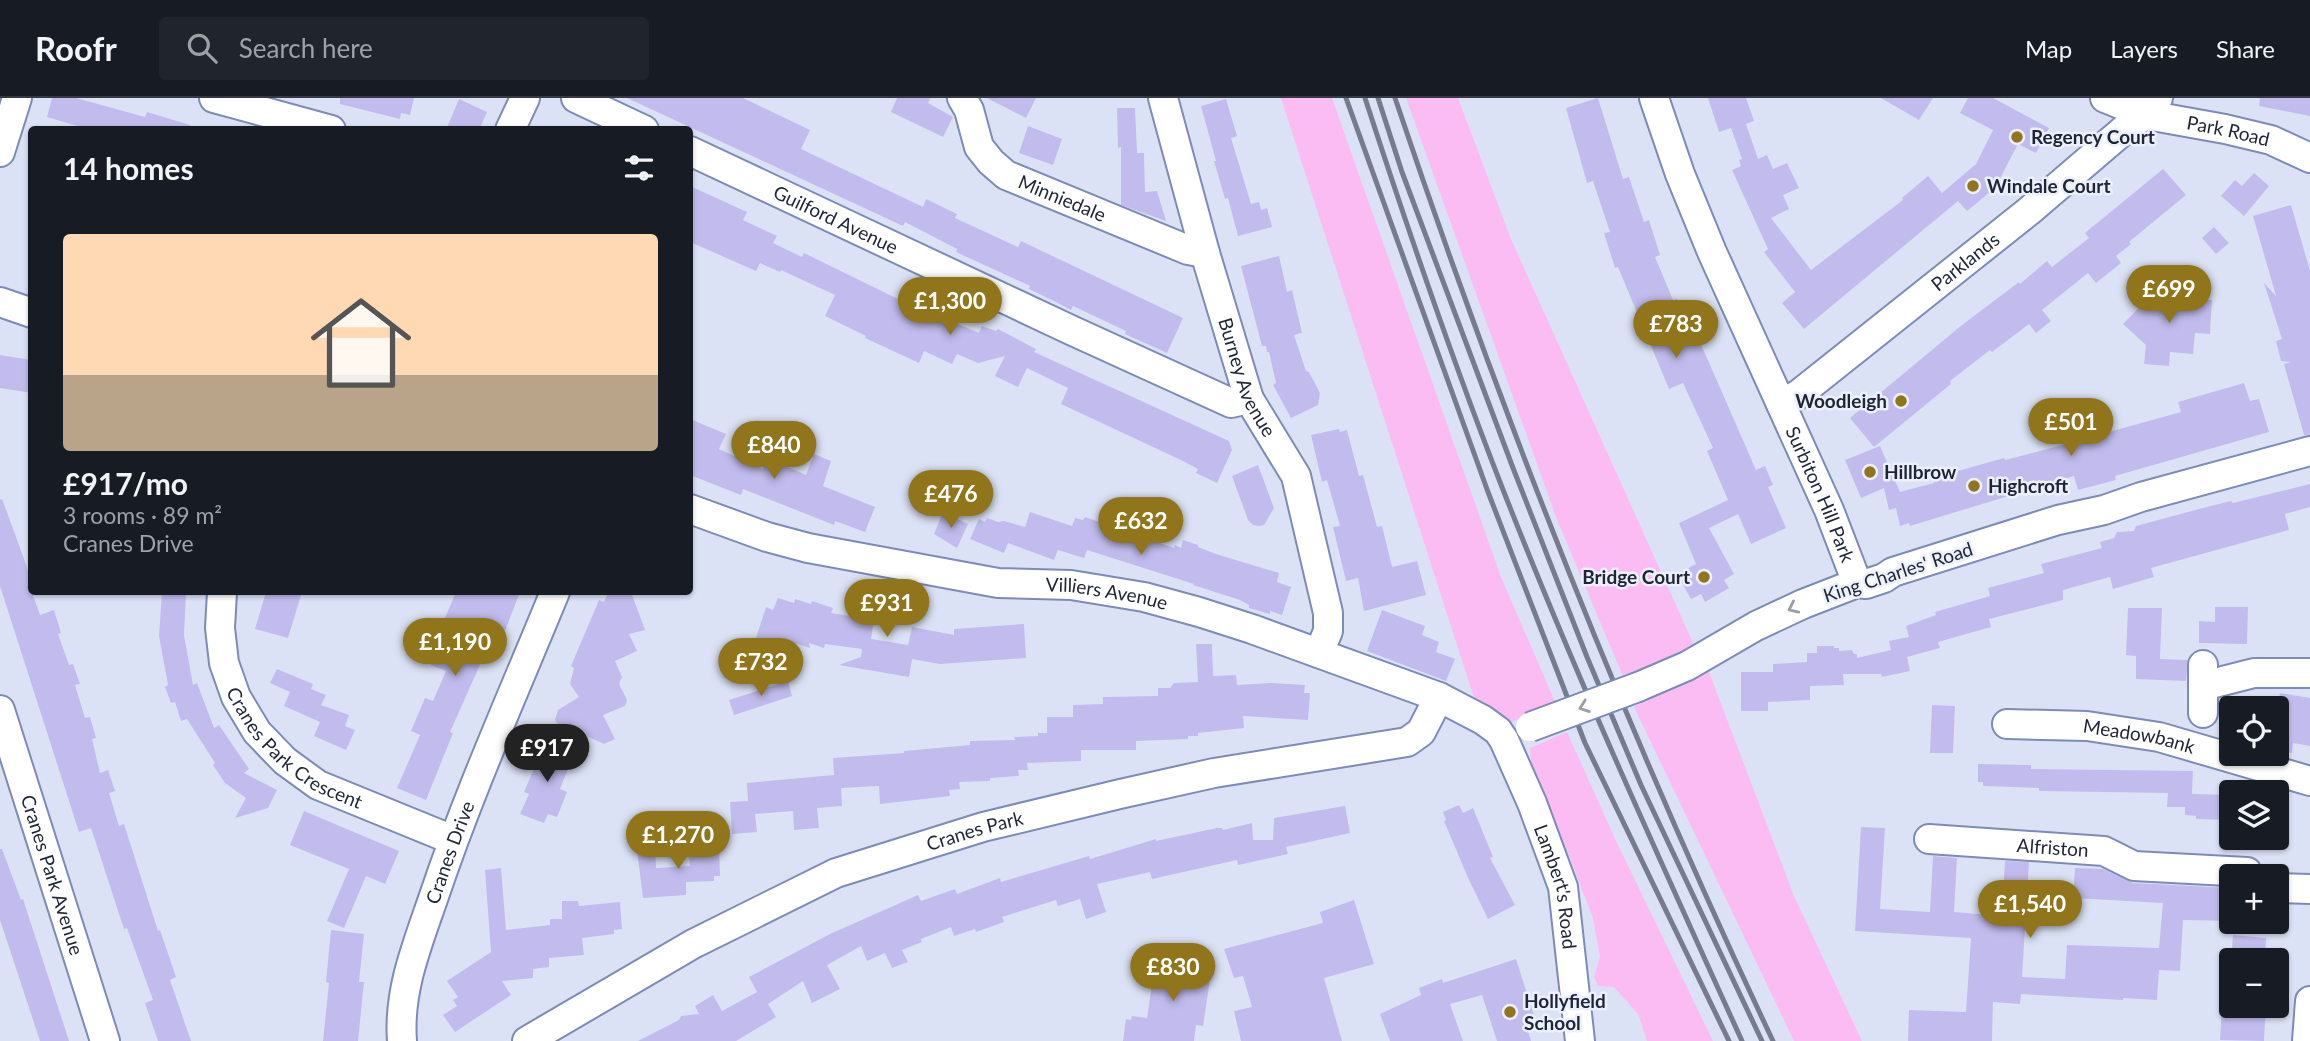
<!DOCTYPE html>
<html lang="en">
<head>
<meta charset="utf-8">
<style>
  :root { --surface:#171b24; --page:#20242c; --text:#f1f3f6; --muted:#9ea1a6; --line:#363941; --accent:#91751b }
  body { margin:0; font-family:Lato,sans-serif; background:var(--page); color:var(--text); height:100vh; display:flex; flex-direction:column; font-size:26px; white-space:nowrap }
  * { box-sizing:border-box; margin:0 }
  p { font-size:23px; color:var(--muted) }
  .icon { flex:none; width:38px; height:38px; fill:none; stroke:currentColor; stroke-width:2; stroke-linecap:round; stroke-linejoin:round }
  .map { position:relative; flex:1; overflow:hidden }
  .details { position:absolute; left:28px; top:28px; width:665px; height:469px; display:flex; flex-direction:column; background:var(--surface); border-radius:7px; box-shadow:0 2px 5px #0004 }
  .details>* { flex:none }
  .tools { position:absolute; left:2219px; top:598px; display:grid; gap:14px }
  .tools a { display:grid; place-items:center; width:70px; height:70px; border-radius:7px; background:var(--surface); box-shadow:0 2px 5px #0004; font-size:35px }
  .price { position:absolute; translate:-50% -60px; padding:0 16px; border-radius:24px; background:var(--accent); color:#fff; font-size:23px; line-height:46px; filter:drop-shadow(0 2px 4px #0008) }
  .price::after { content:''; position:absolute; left:50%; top:42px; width:21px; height:16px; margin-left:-10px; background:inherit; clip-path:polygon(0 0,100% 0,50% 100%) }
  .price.current { background:#222; color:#fff }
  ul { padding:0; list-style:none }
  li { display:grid; align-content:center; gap:14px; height:371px; padding:0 35px }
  li span { display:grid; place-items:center; height:217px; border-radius:7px; color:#555 }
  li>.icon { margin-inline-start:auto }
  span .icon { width:126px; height:126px; fill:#fffc; stroke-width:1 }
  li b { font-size:30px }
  h2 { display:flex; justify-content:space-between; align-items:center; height:84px; padding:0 35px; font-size:30px }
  header { display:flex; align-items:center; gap:42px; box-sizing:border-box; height:98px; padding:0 35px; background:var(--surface); border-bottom:2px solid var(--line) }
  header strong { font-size:33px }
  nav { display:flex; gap:38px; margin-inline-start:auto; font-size:24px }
  .search { width:490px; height:63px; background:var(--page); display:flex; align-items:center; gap:18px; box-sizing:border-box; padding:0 24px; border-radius:7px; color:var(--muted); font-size:26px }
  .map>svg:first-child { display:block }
  .green { fill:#fbbcf3 }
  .building { fill:#c2bcee }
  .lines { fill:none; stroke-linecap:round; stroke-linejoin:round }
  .minor-casing { stroke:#7c8bb7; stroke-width:32 }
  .minor { stroke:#fff; stroke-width:28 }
  .rail { stroke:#767c8e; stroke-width:5 }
  .minor-bridge-casing { stroke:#7c8bb7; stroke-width:32; stroke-linecap:butt }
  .minor-bridge { stroke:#fff; stroke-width:28 }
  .oneway { stroke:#9a9da5 }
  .poi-dot { fill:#91751b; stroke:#ecf0fa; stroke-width:2.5 }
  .labels { text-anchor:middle; stroke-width:5; stroke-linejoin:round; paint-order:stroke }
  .street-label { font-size:19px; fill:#1f2536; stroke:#ecf0fa }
  .poi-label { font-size:19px; font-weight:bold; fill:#1f2536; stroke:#ecf0fa; text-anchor:start }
</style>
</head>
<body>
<header>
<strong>Roofr</strong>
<div class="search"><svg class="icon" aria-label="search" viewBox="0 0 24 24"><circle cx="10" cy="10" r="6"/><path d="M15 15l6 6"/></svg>Search here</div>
<nav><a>Map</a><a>Layers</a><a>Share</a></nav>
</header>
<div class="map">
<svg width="2310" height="943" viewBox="0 0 2310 943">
  <rect width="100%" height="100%" fill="#dce2f6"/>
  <g class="green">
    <polygon points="1281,0 1332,0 1501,479 1556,606 1511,624 1475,603"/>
    <polygon points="1406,0 1458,0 1511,141 1694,547 1624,581 1556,419"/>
    <polygon points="1706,566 1794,798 1862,943 1794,943 1634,609"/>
    <polygon points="1567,634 1617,745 1713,943 1647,943 1638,916 1614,889 1598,888 1594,879 1600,859 1593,820 1569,757 1552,733 1533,684 1530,650"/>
  </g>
  <g class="building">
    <polygon points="52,0 76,0 145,19 147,14 190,27 190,32 91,32 47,19"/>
    <polygon points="340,0 414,0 410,17 401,15 400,21 340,6"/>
    <polygon points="627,0 743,0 810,32 801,51 923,109 926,101 957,116 955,120 1018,149 1021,143 1183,220 1167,255 1125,236 1126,233 1073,208 1071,212 1056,204 1029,191 1030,188 956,154 957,151 905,124 903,128"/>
    <polygon points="897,0 930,0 928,5 953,19 943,39 891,14"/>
    <polygon points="987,0 1036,0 1026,20"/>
    <polygon points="1598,0 1623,81 1629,79 1644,124 1649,122 1660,157 1655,159 1673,202 1677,201 1685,220 1689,219 1756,372 1765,368 1773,387 1768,389 1786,430 1751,446 1738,416 1709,430 1734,476 1724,482 1729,490 1705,504 1701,496 1691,501 1677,476 1696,466 1679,425 1728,402 1707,353 1713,350 1683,285 1669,291 1618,169 1615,170 1604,135 1610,134 1593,83 1587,85 1566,10"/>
    <polygon points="1708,0 1746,0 1754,23 1746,26 1758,61 1767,57 1773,71 1787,65 1799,90 1783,97 1789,111 1771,120 1811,172 1903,102 1902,100 1928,78 1942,95 1976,66 1993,32 1960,15 1968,0 1993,0 2049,30 2036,55 2018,46 1995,90 1967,113 1958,103 1804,231 1782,205 1795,194 1764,154 1768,151 1732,72 1741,68 1739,62 1742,61 1731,30 1719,34"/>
    <polygon points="1881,0 1933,0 1919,22"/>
    <polygon points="2260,0 2310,0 2310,18 2259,8"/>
    <polygon points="459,1 487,14 479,32 446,32"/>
    <polygon points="1226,1 1237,38 1231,40 1251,106 1259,104 1261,112 1267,110 1272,129 1238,138 1228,100 1225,101 1214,63 1216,63 1201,8"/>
    <polygon points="1117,10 1135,10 1137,55 1144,55 1145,94 1157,93 1166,123 1121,107 1121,49 1118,50"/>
    <polygon points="1028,28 1062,41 1053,67 1019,55"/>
    <polygon points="2163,71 2186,97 2129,144 2131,146 2116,158 2121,165 2096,185 2088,175 2042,212 2051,223 2036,235 2029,226 1992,254 1990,252 1950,283 1951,286 1874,349 1850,320 1962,227 2019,184 2020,186 2047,163 2052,169 2089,140 2085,135"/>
    <polygon points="2254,75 2269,88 2244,118 2221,98 2235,82 2242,88"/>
    <polygon points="690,88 747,114 743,122 777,138 773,145 802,159 804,155 896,200 979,235 982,228 996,233 998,231 1036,251 1034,254 1229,343 1232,352 1217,385 1196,375 1198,371 1183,363 1061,306 1068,290 1027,270 1018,289 995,278 1005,258 978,265 957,256 952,266 924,253 919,265 865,240 866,238 825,218 835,197 781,172 780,174 760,165 756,173 690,144"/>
    <polygon points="2291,107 2310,173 2310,337 2304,337 2284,266 2291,264 2281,263 2276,243 2282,241 2264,185 2276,198 2253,118"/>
    <polygon points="2214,129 2229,145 2216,156 2202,140"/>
    <polygon points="1279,158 1287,194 1292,192 1302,235 1294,237 1306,273 1309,274 1320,295 1318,307 1291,320 1273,287 1276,285 1269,254 1267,254 1266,248 1262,248 1241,168"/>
    <polygon points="2163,185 2178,199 2212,202 2210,236 2195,235 2193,256 2170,254 2169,268 2144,266 2146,247 2123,226"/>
    <polygon points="0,257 32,262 32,295 0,290"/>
    <polygon points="2244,285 2250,303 2259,301 2269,334 2115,378 2116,382 2078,392 2074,378 1910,428 1909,425 1900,428 1896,410 1889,412 1884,390 1861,400 1845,362 1880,348 1900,394 1934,385 1933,380 2004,360 2005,362 2055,349 2181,314 2178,304"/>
    <polygon points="690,321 726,336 719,351 763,371 768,360 806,377 814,356 831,363 823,388 875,409 865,434 835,423 834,427 743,391 741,397 690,377"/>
    <polygon points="1339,331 1340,334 1347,332 1359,378 1363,377 1377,429 1382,428 1392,469 1417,463 1426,497 1364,513 1358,480 1346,483 1333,429 1340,428 1327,382 1322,384 1311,337"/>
    <polygon points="1258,367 1274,410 1264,427 1259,428 1253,427 1248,422 1232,378"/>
    <polygon points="2310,386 2310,409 2285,416 2289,432 2151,470 2154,479 2113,491 2110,479 2063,492 2063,502 1989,521 1991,529 1938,544 1940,550 1907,559 1910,573 1882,579 1881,576 1843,576 1844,587 1810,588 1810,602 1768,604 1768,613 1741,613 1741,574 1773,574 1773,566 1807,564 1807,555 1817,555 1817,548 1834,548 1834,550 1839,550 1839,553 1852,552 1854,556 1857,556 1857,560 1891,552 1889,543 1909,539 1906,528 1936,517 1935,514 1990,498 1988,490 2044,475 2041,466 2102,450 2100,444 2114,440 2117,434 2134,433 2136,428 2199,411 2231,403 2233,405"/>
    <polygon points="2,401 23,458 32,485 32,494 40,517 54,512 61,535 58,536 69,567 73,566 80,586 75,587 85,620 90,619 96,640 92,641 100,675 108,672 115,693 109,695 119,728 124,726 158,833 160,832 176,879 170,882 191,943 158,943 145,905 153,902 127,830 124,831 91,730 79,734 0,488 0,402"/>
    <polygon points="943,414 968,426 957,450 934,436"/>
    <polygon points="1030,414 1072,428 1075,420 1083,422 1085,419 1174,450 1175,447 1181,450 1183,442 1198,447 1198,449 1216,456 1279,475 1277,484 1291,489 1282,517 1270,513 1270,516 1249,510 1249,507 1240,502 1193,487 1194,486 1087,452 1084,460 1058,452 1054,462 1008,445 1004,455 970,441 979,421 985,424 987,420 998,424 1004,423 1025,429"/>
    <polygon points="162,494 186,494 184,537 193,587 197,585 214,630 219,627 249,671 244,675 277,692 268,710 235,720 246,700 225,685 213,667 215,665 187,621 181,623 175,604 171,605 165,589 168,587 159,538"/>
    <polygon points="266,494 302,494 288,540 255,531"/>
    <polygon points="456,494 520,494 493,564 483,560 450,634 453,635 426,702 397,690 420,637 411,633 425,600 433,603 446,573 431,567 440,548 434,546"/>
    <polygon points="608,494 631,494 645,532 629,536 637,553 615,563 622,579 619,586 627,602 625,608 603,617 615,641 604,646 582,636 576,650 555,622 558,612 579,599 570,586 574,570 571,568 599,502 604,504"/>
    <polygon points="778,500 794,505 795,501 811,506 812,503 833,510 831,515 874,522 871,541 908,547 912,529 954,537 954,531 1024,526 1026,560 940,566 912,561 909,579 839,567 861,559 862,551 825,546 824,550 809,545 810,550 791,544 789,548 773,542 772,546 756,540 766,509 773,512"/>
    <polygon points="2215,509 2248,509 2247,546 2199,545 2199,523 2215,524"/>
    <polygon points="2128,510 2162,510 2160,561 2188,562 2186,583 2136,581 2136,558 2126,557"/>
    <polygon points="1382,512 1425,528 1422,537 1439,544 1436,554 1455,561 1446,583 1367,553"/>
    <polygon points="1196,546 1212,546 1213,578 1236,577 1237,587 1271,585 1305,587 1304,595 1310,595 1308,622 1243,618 1244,630 1198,635 1198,638 1188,638 1188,641 1136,643 1136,652 1081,652 1081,663 1027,665 1028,672 1018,672 1019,678 990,680 990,683 959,684 960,691 949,692 950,698 880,706 879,688 841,690 842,708 817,710 819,730 794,732 793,713 755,716 757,734 732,736 730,704 748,703 747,685 834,677 833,660 904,655 904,653 970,647 970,643 1015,642 1014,639 1038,638 1038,635 1047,635 1047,619 1073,619 1073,607 1103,606 1103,599 1158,598 1158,590 1170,590 1174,585 1198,584"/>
    <polygon points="277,571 313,586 311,591 326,597 321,607 349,617 345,628 355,632 346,652 314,638 320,624 284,608 290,594 270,585"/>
    <polygon points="788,583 792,598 734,617 729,602"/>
    <polygon points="2280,595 2310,600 2310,648 2293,645 2292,655 2277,652 2277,615"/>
    <polygon points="1932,607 1955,608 1953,655 1930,655"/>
    <polygon points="546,645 574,656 560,691 567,694 557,719 548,716 544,725 520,716 529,696 524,694 539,659 541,660"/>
    <polygon points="1978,666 2031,667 2031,671 2193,673 2192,696 2231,697 2231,722 2196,721 2196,718 2185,717 2185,709 2167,709 2168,695 2039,693 2039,690 1983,688 1983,684 1978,684"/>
    <polygon points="1459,707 1463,715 1473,710 1493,759 1490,760 1515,807 1488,821 1469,782 1444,723 1446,722 1443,714"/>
    <polygon points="1345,708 1350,735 1286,749 1288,756 1238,767 1237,762 1152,781 1150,774 1097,786 1106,814 1086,821 1080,801 1058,808 1056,802 1002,819 1004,824 976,834 975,831 954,838 951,829 921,841 922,844 902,852 908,864 892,870 885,855 867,863 861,848 827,867 840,891 812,905 803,883 768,906 776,919 736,943 638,943 679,922 681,918 699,916 695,908 713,897 722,913 757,894 749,879 830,836 918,797 921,803 955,791 957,796 1000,780 1001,784 1089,758 1090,761 1156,741 1156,743 1217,730 1222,730 1223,732 1252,725 1253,742 1273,742 1274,720"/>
    <polygon points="304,713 399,753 385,786 366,778 344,830 327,823 349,771 290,747"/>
    <polygon points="1861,729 1885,730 1880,811 1930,814 1933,758 1957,760 1954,814 2002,818 2005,763 2029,764 2022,879 2065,881 2067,847 2159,850 2163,805 2073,800 2075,770 2103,771 2133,785 2231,790 2231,823 2183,822 2180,873 2159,872 2157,902 2123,900 2123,902 2021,896 2020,906 1993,904 1992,943 1908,943 1909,912 1966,914 1971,840 1855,833"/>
    <polygon points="687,736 707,749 719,749 720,778 714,778 714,783 686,784 686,797 643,800 637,752 655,749 656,770 690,768"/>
    <polygon points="0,751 2,751 21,802 23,801 69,943 40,943 0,822"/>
    <polygon points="501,770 506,832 550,827 550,821 562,821 562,803 578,803 579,808 620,804 622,831 614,832 614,836 582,840 584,857 549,860 549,869 533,871 533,880 502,883 511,897 455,934 443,917 457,908 453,902 458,899 447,883 491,854 485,772"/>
    <polygon points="1354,802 1374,866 1324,880 1342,943 1241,943 1234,913 1252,909 1243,878 1234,880 1224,851 1323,825 1320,814"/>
    <polygon points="331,832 364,836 359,884 364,884 358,943 323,943 329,885 326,884"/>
    <polygon points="2233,837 2266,840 2265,863 2231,863"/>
    <polygon points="1156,859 1212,868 1203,928 1196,927 1194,943 1123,943 1126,921 1131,922 1132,918 1147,920"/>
    <polygon points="1516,861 1538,930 1528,933 1531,943 1497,943 1482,897 1450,906 1463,943 1390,943 1380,916 1421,897 1419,890 1442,881 1443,885"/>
    <polygon points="2222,908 2266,908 2264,943 2220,942"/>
  </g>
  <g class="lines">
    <g class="minor-casing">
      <g id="minor">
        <polyline points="214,0 331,32"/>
        <polyline points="576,0 644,32"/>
        <path id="s1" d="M962,0L969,12L979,49L991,64L1006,77L1188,152L1205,155"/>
        <path id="s2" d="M1163,0L1205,155L1249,301L1296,378L1328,515V533L1319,555"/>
        <path id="s3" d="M1654,0L1680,76L1712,154L1829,412L1857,485"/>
        <path id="s4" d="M2105,0L2147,17L2225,31L2271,42L2310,60"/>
        <polyline points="510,32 525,0"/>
        <path id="s5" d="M690,53L1073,233L1231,305L1249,301"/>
        <polyline points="0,54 17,0"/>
        <polyline points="0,204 32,215"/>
        <path id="s6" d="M1781,306L1799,296L2029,113L2132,25L2147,17L2158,0"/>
        <path id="s7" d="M690,411L767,439L808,450L998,485L1071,487L1144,499L1199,514L1252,531L1439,599L1483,622L1498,633L1504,642L1532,705L1563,789L1580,943"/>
        <path id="s8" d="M222,494L220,530L224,565L236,599L257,634L285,663L318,687L453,742"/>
        <polyline points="2203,588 2254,575 2310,575"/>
        <polyline points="1638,589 1687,568 1756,528 1803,506 1857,485 1866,486 1884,480 1893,474 2058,422 2104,412 2141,399 2310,353"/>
        <path id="s9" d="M0,612L105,943"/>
        <polyline points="2203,615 2203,567"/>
        <path id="s10" d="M2007,626L2087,628L2159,639L2310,683"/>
        <path id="s11" d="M1929,741L2104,753L2134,768L2247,774L2249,779"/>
        <polyline points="2277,790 2310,791"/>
        <path id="s12" d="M402,943C398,892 418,845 434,798C469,694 514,594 555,494"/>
        <path id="s13" d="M527,943L693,846L836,775L983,729L1120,696L1214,675L1407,644L1421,634L1439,599"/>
        <polyline points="2307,943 2310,903"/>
      </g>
    </g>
    <use href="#minor" class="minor"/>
    <g class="rail">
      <polyline points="1346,0 1488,394 1585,645 1729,943"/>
      <path d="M1365,0C1407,129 1451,258 1500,384C1574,574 1658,758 1742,943"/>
      <polyline points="1378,0 1402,74 1513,370 1587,559 1641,687 1762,943"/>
      <path d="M1395,0C1503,321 1628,637 1773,943"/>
    </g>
    <g class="minor-bridge-casing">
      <polyline id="minor-bridge" points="1530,629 1638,589"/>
    </g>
    <use href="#minor-bridge" class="minor-bridge"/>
  </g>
  <defs><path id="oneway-chevron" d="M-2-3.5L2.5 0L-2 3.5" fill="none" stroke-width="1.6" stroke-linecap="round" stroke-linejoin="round" transform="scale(1.75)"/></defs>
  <g class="oneway">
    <use href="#oneway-chevron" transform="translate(1793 510) rotate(155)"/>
    <use href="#oneway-chevron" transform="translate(1584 609) rotate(160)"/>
  </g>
  <g class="poi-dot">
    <circle cx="2017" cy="39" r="7"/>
    <circle cx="1973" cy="88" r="7"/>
    <circle cx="1901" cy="303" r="7"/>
    <circle cx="1870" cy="374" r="7"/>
    <circle cx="1974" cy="388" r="7"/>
    <circle cx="1704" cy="479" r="7"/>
    <circle cx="1510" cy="914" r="7"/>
  </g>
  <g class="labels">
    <g class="street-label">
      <text dy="7" stroke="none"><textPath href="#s4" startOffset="128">Park Road</textPath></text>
      <text dy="7" stroke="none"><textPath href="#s1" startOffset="152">Minniedale</textPath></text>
      <text dy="7" stroke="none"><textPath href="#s5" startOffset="161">Guilford Avenue</textPath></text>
      <text dy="7" stroke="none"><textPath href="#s6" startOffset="233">Parklands</textPath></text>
      <text dy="7" stroke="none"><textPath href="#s2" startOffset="292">Burney Avenue</textPath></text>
      <text dy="7" stroke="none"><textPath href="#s3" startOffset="430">Surbiton Hill Park</textPath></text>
      <text transform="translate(1898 474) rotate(-18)" y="7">King Charles' Road</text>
      <text dy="7" stroke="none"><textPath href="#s7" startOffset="427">Villiers Avenue</textPath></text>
      <text dy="7" stroke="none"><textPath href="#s10" startOffset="133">Meadowbank</textPath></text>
      <text dy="7" stroke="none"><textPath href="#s8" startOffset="187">Cranes Park Crescent</textPath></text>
      <text dy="7" stroke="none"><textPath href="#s13" startOffset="497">Cranes Park</textPath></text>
      <text dy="7" stroke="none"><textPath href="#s11" startOffset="124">Alfriston</textPath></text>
      <text dy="7" stroke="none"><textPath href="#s12" startOffset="196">Cranes Drive</textPath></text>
      <text dy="7" stroke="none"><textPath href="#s9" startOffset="173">Cranes Park Avenue</textPath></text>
      <text dy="7" stroke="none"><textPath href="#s7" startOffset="1012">Lambert's Road</textPath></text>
    </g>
    <g class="poi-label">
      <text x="2031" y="46">Regency Court</text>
      <text x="1987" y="95">Windale Court</text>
      <text x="1887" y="310" text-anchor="end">Woodleigh</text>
      <text x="1884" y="381">Hillbrow</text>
      <text x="1988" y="395">Highcroft</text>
      <text x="1690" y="486" text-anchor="end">Bridge Court</text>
      <text x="1524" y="910">Hollyfield<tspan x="1524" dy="22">School</tspan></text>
    </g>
  </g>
</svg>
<div class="tools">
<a><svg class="icon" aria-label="locate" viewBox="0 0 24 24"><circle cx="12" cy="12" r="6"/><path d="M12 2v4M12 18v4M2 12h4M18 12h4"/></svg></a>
<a><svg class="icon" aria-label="layers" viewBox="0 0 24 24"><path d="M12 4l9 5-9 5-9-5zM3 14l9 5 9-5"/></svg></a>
<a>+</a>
<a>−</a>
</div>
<b class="price" style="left:2169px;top:227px">£699</b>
<b class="price" style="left:950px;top:239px">£1,300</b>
<b class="price" style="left:1676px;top:262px">£783</b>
<b class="price" style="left:2071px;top:360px">£501</b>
<b class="price" style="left:774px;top:383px">£840</b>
<b class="price" style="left:951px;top:432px">£476</b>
<b class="price" style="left:1141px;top:459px">£632</b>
<b class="price" style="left:887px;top:541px">£931</b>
<b class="price" style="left:455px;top:580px">£1,190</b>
<b class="price" style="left:761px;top:600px">£732</b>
<b class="price current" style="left:547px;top:686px">£917</b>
<b class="price" style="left:678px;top:773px">£1,270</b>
<b class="price" style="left:2030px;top:842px">£1,540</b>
<b class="price" style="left:1173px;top:905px">£830</b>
<section class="details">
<h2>14 homes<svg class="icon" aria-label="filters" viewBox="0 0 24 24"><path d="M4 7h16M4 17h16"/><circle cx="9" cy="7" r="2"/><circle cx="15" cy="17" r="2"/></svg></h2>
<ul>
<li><span style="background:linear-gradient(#ffd9b3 65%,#b9a48a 0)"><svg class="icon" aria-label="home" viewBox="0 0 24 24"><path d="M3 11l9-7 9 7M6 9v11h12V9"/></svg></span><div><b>£917/mo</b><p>3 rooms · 89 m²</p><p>Cranes Drive</p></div></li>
</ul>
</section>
</div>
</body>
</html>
